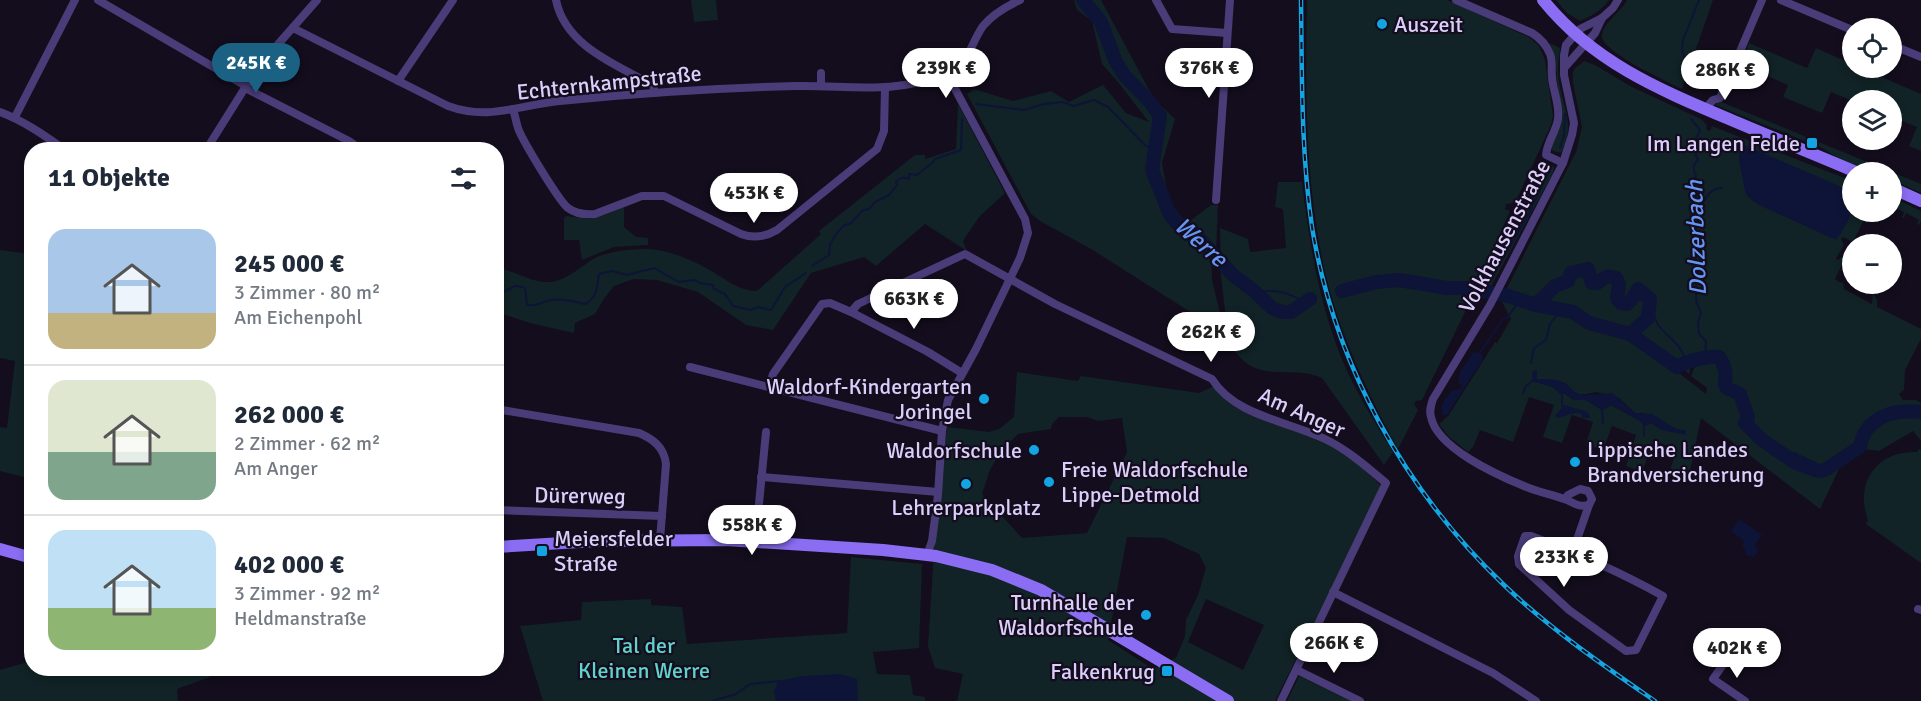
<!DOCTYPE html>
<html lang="de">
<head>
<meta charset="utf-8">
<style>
  :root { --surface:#fff; --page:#f2f2f3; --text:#1f2937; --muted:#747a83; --line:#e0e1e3; --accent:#1a6184 }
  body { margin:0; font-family:Signika,sans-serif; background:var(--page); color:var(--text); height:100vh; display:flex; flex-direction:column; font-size:22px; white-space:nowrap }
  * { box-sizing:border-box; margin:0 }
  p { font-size:20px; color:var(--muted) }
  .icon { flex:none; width:33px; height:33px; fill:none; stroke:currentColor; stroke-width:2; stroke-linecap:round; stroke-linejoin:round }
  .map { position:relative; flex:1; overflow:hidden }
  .drawer { position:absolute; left:24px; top:142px; width:480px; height:534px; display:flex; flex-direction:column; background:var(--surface); border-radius:24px; box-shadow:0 3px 9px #0003 }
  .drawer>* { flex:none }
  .fabs { position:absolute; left:1842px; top:18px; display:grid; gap:12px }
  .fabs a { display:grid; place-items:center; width:60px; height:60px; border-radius:50%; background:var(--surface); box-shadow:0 3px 9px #0003; font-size:30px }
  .price { position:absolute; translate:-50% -51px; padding:0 14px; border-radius:21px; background:#fff; color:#222; font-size:20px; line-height:39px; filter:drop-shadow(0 2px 3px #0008) }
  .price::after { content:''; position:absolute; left:50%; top:36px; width:18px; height:14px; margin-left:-9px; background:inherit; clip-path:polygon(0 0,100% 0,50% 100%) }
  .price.selected { background:var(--accent); color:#fff }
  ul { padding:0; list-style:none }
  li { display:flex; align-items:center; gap:18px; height:150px; padding:0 24px }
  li+li { border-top:2px solid var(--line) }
  li span { display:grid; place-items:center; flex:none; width:168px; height:120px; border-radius:18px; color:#555 }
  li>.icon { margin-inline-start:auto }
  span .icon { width:72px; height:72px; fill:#fffc; stroke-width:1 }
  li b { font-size:26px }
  h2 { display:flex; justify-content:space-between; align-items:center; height:72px; padding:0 24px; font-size:26px }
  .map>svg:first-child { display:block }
  .green { fill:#112326; fill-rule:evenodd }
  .water { fill:#0d1437 }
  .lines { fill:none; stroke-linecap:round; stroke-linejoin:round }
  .stream { stroke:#0d1437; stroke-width:2 }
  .river { stroke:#0d1437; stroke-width:14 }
  .street { stroke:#4a3c78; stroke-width:8 }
  .secondary { stroke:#8a6df2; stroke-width:12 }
  .rail-casing { stroke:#13a5e1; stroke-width:4.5 }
  .rail { stroke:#130d1d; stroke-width:2; stroke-dasharray:7; stroke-linecap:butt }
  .poi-dot { fill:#13a5e1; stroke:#130d1d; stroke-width:2 }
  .labels { text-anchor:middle; stroke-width:4.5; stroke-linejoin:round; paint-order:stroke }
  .poi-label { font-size:22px; fill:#dccefb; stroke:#130d1d; text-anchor:end }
  .street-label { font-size:22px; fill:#dccefb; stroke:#130d1d }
  .park-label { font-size:22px; fill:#61d3cd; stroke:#130d1d }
  .water-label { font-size:24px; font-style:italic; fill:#6595f2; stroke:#130d1d }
</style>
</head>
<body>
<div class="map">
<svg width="1921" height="701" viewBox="0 0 1921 701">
  <rect width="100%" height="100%" fill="#130d1d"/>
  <g class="green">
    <polygon points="691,0 716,0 718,20 694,22"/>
    <polygon points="1074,0 1101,0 1154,99 1175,119 1162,163 1169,202 1187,223 1211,205 1218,205 1216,252 1195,228 1199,240 1211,255 1212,280 1225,334 1091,249 1040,221 1031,214 967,94 974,89 1013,101 1051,91 1069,102 1103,85 1126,113 1149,122 1117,81 1102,64 1092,21 1077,10"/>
    <path d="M1307,0H1447L1529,37L1539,46L1545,60L1553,116L1551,125L1515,203L1506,204L1505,209L1510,211L1470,302L1422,400L1416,401L1414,404L1418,410L1398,449C1367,392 1339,333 1324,268C1305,181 1305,89 1307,0Z"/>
    <path d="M1556,0H1609C1602,10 1592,16 1580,21L1567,13Z"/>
    <path d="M1627,0H1713L1682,89C1668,82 1597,50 1602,34C1605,21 1621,12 1627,0Z"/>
    <path d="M1550,43L1560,48C1559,59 1557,69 1559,81C1563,107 1576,128 1561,153L1553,151L1551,148L1561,123L1555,57Z"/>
    <polygon points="1749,43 1807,68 1816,48 1852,64 1852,68 1861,68 1921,94 1921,151 1909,146 1917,127 1892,117 1892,100 1852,101 1831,92 1822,113 1783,97 1788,85 1740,64"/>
    <path d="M1584,61L1595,65L1632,87L1701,119L1707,125L1706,129L1710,131L1712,126L1852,181V212H1868L1853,242L1843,237L1841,239L1844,245L1836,259L1838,260L1847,254L1835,279L1841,283L1843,282L1844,289L1872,304L1873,293L1877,300V307L1921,329V339L1905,370L1904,390L1899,394L1903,400H1916L1921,403V441L1913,431L1879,451L1863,449L1842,463L1820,509L1701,418L1689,476L1670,470L1677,449L1654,441L1642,472L1626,466L1636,435L1612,426L1603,450L1586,444L1593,422L1572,415L1562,443L1543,437L1554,405L1529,397L1513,442L1480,430L1473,447L1468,452L1448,436L1439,424L1448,416L1495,342L1497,343L1511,319L1501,300L1576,152L1582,127L1573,83V72L1574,69ZM1619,326L1648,340L1646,347L1609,328ZM1674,361L1689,374L1691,365L1695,366L1691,376L1707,388L1706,394L1670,366ZM1536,370L1537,379L1565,383L1573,391L1581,395L1596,392L1619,398L1635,413H1643L1676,429L1686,431L1662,430L1651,423L1645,426L1640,421L1611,405L1602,410L1585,399L1574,400L1565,394H1560L1553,387L1533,381Z"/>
    <path d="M1719,101L1921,184V193L1892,180V172C1866,172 1843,162 1822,148L1715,105Z"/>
    <path d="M958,104L1005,193L979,217L963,241L967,251L925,224L876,266L864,257L811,273L773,330L746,325L698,292L657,280L634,279L614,286L603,300L595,314L575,323L574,333L530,323L497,312V268C515,270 530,283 549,282C568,281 581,265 597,257C611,251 632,249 647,249C666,249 692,260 708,269C726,279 736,290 757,291L821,234L819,231L915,155H925V159L956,149Z"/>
    <polygon points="1546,163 1554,167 1553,173 1484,299 1479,296 1541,165"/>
    <path d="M1278,182H1302C1310,247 1320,312 1348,373C1361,400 1377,426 1393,452L1384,465L1322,378C1299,367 1271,378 1249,365C1240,359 1231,346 1223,338L1228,335L1221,277L1220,228L1248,239L1250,252L1286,248L1283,209L1275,207Z"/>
    <polygon points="1892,197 1921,211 1921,221 1919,225 1917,224 1919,220 1906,213 1904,218 1902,217 1904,212 1892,206"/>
    <polygon points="624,207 624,227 636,237 648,238 648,245 614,247 582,260 579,240 564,240 564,218 566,216 590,219 605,215"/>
    <polygon points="0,250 31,254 31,479 0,471 0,427 7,428 15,361 0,358"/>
    <path d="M1017,372L1078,381L1081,376L1199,393L1216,385L1231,403L1324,441L1356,461L1382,487L1275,701H957L963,674L935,668L928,647L934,551L947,427L989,432L999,429L1014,417ZM1059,417H1087L1098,421L1122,418L1127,452L1087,533L1022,538L982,494L990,470L999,454L1018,434L1051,429L1052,424ZM1127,537L1164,538L1199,554L1206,568L1198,595L1186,620L1185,636L1176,658L1153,669L1108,640ZM1206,599L1264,625L1243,670L1188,642Z"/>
    <path d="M1919,449L1921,450V563L1866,524L1868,520C1854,483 1877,450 1917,452Z"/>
    <polygon points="851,557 922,564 919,648 873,652 877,674 910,675 913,695 925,697 925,701 543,701 520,626 581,620 582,602 651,599 651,605 682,607 687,644 847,633"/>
    <polygon points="31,661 32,669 207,669 210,677 177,689 178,701 0,701 0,670"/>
    <polygon points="1299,676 1351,701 1287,701"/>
  </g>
  <g class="water">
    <path d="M1744,145L1851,191C1857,208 1846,227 1836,240L1757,204L1747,196L1745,191L1739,160V153Z"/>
    <path d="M1474,351L1482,355L1483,359L1447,415H1443C1438,406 1446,398 1451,391L1460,389L1462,386L1458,382L1460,372Z"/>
    <path d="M1537,370V379C1546,379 1559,379 1566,384C1571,387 1572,391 1578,394C1581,395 1607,394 1612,393L1635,413L1652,414L1676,429L1686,431V435L1662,430L1651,423L1644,426L1640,421L1611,405L1602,410L1585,400H1574L1566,394H1560L1553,387L1532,381V372Z"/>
    <path d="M1564,405L1588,412L1590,418H1582V414C1572,411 1567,416 1558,418L1555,416Z"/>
    <polygon points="1739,519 1762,535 1755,545 1758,551 1754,557 1746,555 1745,549 1742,546 1744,541 1731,531"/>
    <polygon points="840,674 857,679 858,701 776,701 774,692 778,681 802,676"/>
  </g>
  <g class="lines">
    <g class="stream">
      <polyline points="1684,74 1687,68 1682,49 1683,40 1699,0"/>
      <polyline points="976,104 1024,110 1044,104 1063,102 1073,106 1094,100 1108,107 1146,146 1154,148"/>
      <path d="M1691,119L1700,130C1695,140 1692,150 1698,160C1692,166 1693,169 1696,176L1693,180C1695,197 1690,217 1696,234V301L1701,313L1698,322L1699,334L1706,341L1705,358"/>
      <polyline points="1560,148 1564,136 1565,114"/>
      <path d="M1694,206L1702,204C1708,196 1710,188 1722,188"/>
      <path d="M812,266L829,255L830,245L835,236L843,226L851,223L863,210L869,209L875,202L889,195L897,185L896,182C900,177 903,177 909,179V174L917,175C922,169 932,166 935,159L961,150L962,119"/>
      <polyline points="1492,278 1527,217 1550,169"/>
      <path d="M496,292H503C514,289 510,283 525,288L527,305C537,307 541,302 551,300C562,299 574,301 585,304C598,297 597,287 599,274L612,271L627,275L654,268L679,282L695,280L700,283L713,285L714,289L725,294L733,306L750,310L758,307L771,310L785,287L806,273"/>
      <path d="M1256,292C1278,289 1286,292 1305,302"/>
      <path d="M1650,308C1654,314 1655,320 1659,326C1669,339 1683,345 1685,362"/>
      <polyline points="1479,354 1503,319 1507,318 1520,300"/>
      <polyline points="1531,363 1534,348 1546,340 1550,324 1561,309"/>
      <polyline points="1523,393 1526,386 1532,381"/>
      <polyline points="1562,394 1562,406"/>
      <polyline points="1602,410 1603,423"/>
      <polyline points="1644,436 1644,426"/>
      <polyline points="1785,455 1794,453 1815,463 1825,470"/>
      <polyline points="712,701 736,694 750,684 780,681"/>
    </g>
    <g class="river">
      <polyline points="1083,0 1101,22 1115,60 1124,75 1150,102 1160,116 1152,170 1170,215 1185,232 1195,234 1233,275 1254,291 1272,308 1282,312 1291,312 1310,299"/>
      <path d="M1342,291L1376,282L1399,280L1447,288H1465L1505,295L1536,305L1573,312L1589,323L1630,334L1677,367C1686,361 1708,356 1719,357C1726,366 1726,375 1725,385L1727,388L1740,394L1748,417L1745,423L1762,440L1796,463L1818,471L1825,470L1860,447C1865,417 1894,409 1921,412"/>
      <path d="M1536,305L1555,286L1568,281L1571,273L1588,269C1591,274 1589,278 1592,283H1597C1605,278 1605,274 1616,278L1619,284L1617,299L1621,303L1627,304L1632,299L1638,289L1650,299L1648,318L1630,334"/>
    </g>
    <g class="street">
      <polyline points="98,0 246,86"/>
      <path d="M556,0C565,46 617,65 653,85L655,93"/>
      <polyline points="1156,0 1172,29 1227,33"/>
      <path d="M1456,0L1532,33C1540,38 1546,44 1550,54C1553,61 1551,69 1552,77C1553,91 1560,105 1558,119C1556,132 1547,142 1546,155L1563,163"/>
      <polyline points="1781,0 1852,30"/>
      <path d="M293,28L448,106C489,121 519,105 560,101C638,93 717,88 796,86C849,85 893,95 945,74C970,65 969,46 983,26C992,15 1007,6 1020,0"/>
      <polyline points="1892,45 1921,57"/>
      <polyline points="1565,67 1595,33 1602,18"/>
      <polyline points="821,73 821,86"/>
      <polyline points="398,81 453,0"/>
      <polyline points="245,88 349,141 362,150"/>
      <path d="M513,109C515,115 516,122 518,128C522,140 559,201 568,208C576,214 585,215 595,214L642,196H664L741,234C754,239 765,237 777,230L877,149L884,131L885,88"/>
      <polyline points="1705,109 1713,100 1720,98 1762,0"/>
      <path d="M0,112C24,121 44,135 65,150"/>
      <polyline points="15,117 75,0"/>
      <polyline points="206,150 258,67 317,0"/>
      <polyline points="1216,200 1230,0"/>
      <polyline points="851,312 928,352 962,373"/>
      <polyline points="690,367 942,431"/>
      <path d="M769,386L773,374L822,304L830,303L851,312L858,304L965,254L1055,304L1212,379C1235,416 1288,421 1325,439C1348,450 1367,467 1386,483L1281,701"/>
      <path d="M496,409L639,433C653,439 664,447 666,464L660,540"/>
      <polyline points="761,477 938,492"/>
      <path d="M1565,499L1568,495L1580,489L1588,491L1592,499L1589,505C1577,508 1574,502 1564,499C1551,494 1537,492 1524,486C1497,475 1437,448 1431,417C1429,411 1431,405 1433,399L1490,305L1563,163L1572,135L1574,123L1564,75V55L1566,45L1580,29L1602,18L1613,8L1618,0"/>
      <polyline points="496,510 662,516"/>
      <polyline points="758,514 766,432"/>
      <path d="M1525,536H1531C1577,553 1620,572 1663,596L1636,650L1626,651L1569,610L1519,564L1518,556Z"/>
      <polyline points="1573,551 1589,505"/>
      <polyline points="927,555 932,541 938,495 942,431 948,400 976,349 1020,258 1028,233 1025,219 947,74"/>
      <polyline points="1333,592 1493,673 1536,701"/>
      <polyline points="1918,609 1921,610"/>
      <polyline points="1297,670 1360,701"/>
      <polyline points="1745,701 1713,679 1734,649 1751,648"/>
    </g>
    <g class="secondary">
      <path d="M1543,0C1593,62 1658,89 1729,119C1771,137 1814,154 1856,172"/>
      <polyline points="1892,188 1921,201"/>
      <polyline points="496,547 597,541 726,540 883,550 936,556 992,570 1041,590 1228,701"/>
      <polyline points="0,549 32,558"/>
    </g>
    <g class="rail-casing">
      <path id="rail" d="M1301,0C1302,76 1301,152 1312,227C1334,363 1404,490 1504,585C1550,629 1603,665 1655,701"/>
    </g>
    <use href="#rail" class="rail"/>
  </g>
  <g class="poi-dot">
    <circle cx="1382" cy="24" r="6"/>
    <rect x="1806" y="137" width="12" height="12" rx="3"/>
    <circle cx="984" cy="399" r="6"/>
    <circle cx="1034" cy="450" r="6"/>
    <circle cx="1575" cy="462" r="6"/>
    <circle cx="1049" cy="482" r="6"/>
    <circle cx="966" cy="484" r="6"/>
    <rect x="536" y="545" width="12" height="12" rx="3"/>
    <circle cx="1146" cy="615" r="6"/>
    <rect x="1161" y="665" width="12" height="12" rx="3"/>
  </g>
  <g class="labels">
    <g class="poi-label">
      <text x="1394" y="32" text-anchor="start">Auszeit</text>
      <text x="1800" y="151">Im Langen Felde</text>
      <text x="972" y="394">Waldorf-Kindergarten<tspan x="972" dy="25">Joringel</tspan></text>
      <text x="1587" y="457" text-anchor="start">Lippische Landes<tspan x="1587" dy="25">Brandversicherung</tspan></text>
      <text x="1022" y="458">Waldorfschule</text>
      <text x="1061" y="477" text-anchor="start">Freie Waldorfschule<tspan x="1061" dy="25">Lippe-Detmold</tspan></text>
      <text x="966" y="515" text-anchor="middle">Lehrerparkplatz</text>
      <text x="554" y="546" text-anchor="start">Meiersfelder<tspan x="554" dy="25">Straße</tspan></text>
      <text x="1134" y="610">Turnhalle der<tspan x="1134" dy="25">Waldorfschule</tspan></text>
      <text x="1155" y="679">Falkenkrug</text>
    </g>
    <g class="street-label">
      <text transform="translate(609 82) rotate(-6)" y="8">Echternkampstraße</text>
      <text transform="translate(1504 236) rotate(-62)" y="8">Volkhausenstraße</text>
      <text transform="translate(1302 412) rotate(24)" y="8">Am Anger</text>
      <text transform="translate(580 495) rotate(1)" y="8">Dürerweg</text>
    </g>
    <g class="park-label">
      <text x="644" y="653">Tal der<tspan x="644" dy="25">Kleinen Werre</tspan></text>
    </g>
    <g class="water-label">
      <text transform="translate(1696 238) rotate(-92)" y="8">Dolzerbach</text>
      <text transform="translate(1201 242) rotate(42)" y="8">Werre</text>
    </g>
  </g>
</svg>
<div class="fabs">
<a><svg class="icon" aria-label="locate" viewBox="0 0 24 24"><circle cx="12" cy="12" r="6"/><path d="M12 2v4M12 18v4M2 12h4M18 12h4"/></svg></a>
<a><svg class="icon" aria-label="layers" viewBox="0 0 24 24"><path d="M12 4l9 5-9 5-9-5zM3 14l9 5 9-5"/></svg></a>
<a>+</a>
<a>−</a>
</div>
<b class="price selected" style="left:256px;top:94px">245K €</b>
<b class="price" style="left:946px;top:99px">239K €</b>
<b class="price" style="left:1209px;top:99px">376K €</b>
<b class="price" style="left:1725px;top:101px">286K €</b>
<b class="price" style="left:754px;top:224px">453K €</b>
<b class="price" style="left:914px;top:330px">663K €</b>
<b class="price" style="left:1211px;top:363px">262K €</b>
<b class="price" style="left:752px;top:556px">558K €</b>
<b class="price" style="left:1564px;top:588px">233K €</b>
<b class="price" style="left:1334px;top:674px">266K €</b>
<b class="price" style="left:1737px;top:679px">402K €</b>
<section class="drawer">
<h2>11 Objekte<svg class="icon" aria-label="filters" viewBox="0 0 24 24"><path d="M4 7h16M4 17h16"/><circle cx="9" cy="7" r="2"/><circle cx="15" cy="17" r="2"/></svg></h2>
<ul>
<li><span style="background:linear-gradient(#a9c7e8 70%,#c2b280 0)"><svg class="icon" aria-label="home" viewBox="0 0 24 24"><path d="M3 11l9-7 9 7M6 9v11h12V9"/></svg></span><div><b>245 000 €</b><p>3 Zimmer · 80 m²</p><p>Am Eichenpohl</p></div></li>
<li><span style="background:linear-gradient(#dfe7d0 60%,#7fa58c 0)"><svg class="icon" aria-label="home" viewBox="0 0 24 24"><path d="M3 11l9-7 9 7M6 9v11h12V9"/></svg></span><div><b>262 000 €</b><p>2 Zimmer · 62 m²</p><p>Am Anger</p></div></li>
<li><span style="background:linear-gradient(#bfe0f5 65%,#8fb573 0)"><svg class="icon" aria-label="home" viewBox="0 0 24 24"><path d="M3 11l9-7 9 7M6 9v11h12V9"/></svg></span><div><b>402 000 €</b><p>3 Zimmer · 92 m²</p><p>Heldmanstraße</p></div></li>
</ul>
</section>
</div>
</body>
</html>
